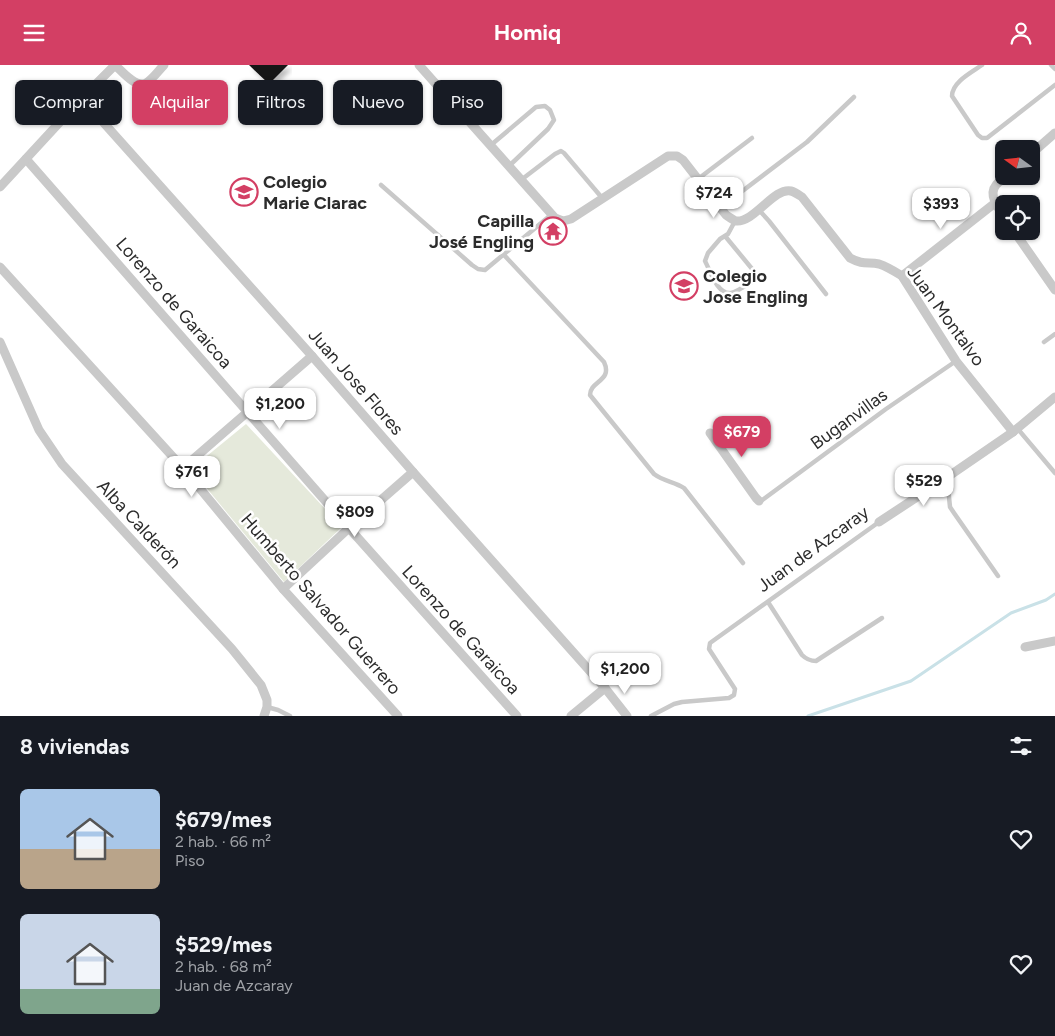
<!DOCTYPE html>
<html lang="es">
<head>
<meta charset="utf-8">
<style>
  :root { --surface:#171b24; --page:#20242c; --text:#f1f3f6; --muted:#9ea1a6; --accent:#d33f64 }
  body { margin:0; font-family:Figtree,sans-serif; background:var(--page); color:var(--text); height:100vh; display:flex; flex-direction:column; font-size:19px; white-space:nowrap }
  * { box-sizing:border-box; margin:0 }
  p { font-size:16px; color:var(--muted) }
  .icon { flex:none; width:28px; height:28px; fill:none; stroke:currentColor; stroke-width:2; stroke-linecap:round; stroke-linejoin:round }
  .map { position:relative; height:651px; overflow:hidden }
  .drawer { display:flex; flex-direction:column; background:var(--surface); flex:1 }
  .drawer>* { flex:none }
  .top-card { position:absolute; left:15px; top:15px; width:500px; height:45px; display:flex; gap:10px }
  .needle { width:32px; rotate:285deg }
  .fabs { position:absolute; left:995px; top:75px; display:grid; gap:10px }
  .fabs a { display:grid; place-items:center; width:45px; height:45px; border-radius:8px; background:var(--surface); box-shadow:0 1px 4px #0004; font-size:25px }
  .price { position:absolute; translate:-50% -42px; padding:0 11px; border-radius:10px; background:#fff; color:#222; font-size:16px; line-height:32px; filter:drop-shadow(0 1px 2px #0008) }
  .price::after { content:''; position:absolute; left:50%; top:30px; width:15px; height:11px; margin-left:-8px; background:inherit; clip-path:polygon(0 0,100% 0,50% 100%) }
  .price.on { background:var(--accent); color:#fff }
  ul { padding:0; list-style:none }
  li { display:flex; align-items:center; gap:15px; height:125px; padding:0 20px }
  li span { display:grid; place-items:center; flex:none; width:140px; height:100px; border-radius:8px; color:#555 }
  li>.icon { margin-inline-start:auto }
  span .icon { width:60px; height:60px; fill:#fffc; stroke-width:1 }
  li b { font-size:21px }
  h2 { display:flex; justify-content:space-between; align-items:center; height:60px; padding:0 20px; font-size:21px }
  .chip { padding:0 18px; border-radius:8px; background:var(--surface); box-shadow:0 1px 4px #0004; font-size:18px; line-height:45px }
  .chip.on { background:var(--accent); color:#fff }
  header { display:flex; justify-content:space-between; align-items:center; height:65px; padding:0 20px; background:var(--accent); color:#fff; font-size:22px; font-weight:700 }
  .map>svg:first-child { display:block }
  .green { fill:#e5e9db }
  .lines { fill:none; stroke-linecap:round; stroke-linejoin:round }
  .stream { stroke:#c9e1e7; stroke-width:3 }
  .building { fill:#131313; filter:url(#shadow) }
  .service { stroke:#c9c9c9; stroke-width:4.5 }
  .minor { stroke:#c9c9c9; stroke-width:9 }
  .labels { text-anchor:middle; stroke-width:5; stroke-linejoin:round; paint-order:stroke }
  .poi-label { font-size:18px; font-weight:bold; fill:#2c2c2c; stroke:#fff; text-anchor:start }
  .street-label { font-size:18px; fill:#2c2c2c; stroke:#fff }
</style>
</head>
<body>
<header><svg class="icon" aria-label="menu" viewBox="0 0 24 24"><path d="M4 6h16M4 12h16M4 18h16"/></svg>Homiq<svg class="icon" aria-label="person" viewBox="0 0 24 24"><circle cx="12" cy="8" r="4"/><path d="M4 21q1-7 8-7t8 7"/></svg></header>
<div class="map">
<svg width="1055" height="651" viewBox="0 0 1055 651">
  <defs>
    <filter id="shadow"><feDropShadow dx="4" dy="4" stdDeviation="2.5" flood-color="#0004"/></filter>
  </defs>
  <rect width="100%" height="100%" fill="#fff"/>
  <polygon class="green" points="246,359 342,462 284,517 191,404"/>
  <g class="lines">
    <polyline class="stream" points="808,651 911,616 1011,548 1046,535 1055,529"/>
  </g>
  <polygon class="building" points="249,0 288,0 269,19"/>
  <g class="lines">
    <g class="service">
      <path d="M982,0C972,7 952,17 952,31L978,70L982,73H987L1055,20"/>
      <polyline points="1051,0 1055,4"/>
      <polyline points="491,80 536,42 545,41 550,45 554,55 548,64 509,101"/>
      <polyline points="698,114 752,73"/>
      <polyline points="521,115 555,89 561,86 564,88 603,134"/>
      <polyline points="381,120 472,200 478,204 485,205 552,149"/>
      <polyline points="720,143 807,77 854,32"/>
      <polyline points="759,145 769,156 826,229"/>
      <path d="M725,171L753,205L754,210L752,217C747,220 736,227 731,228C717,230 710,205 705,196L708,188L720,174L728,169L735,156"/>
      <path d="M504,190L604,297C613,316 590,316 590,330L654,409C663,416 675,417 684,423L743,498"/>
      <polyline points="1044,277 1055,269"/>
      <polyline points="1017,363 1055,408"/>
      <polyline points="948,422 950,442 954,448 998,511"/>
      <polyline points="759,436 761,436 886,344 956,296"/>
      <path d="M768,537L802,590C806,594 810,596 816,596L882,553"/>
      <polyline points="267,642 278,645 290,651"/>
      <polyline points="651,651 674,639 682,637 729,633 734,630 735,624 709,584 710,578 879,457"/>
    </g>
    <g class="minor">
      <path d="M115,0C122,6 136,24 146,18C153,14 159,5 164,0"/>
      <path d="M419,0L555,153L563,156L571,154L668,91H677L683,95L726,150C729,152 733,155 736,156C754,158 774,122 791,126C795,127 799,130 802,132L850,193C863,200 867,197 879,199C888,202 894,206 902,211L956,296L1013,367"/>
      <polyline points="83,32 103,57 312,291 413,407 605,623 627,651"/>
      <polyline points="1031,89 1055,68"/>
      <polyline points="26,94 349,463 517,651"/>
      <polyline points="0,122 83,32 115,0"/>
      <path d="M1004,151C998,143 988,130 996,120C998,117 1003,114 1006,111"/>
      <polyline points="1014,166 1055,225"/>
      <polyline points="0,202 183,403 283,524 398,651"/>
      <polyline points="902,211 995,138"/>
      <polyline points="0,277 39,365 62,399 232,584 261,620 267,635 267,642 264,651"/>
      <polyline points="710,368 756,433 759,436"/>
      <polyline points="183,403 312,291"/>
      <polyline points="879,457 946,413 1013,367 1055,332"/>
      <polyline points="283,524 349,463 413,407"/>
      <polyline points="1025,582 1055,576"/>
      <polyline points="571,651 605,623"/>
    </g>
  </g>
  <defs>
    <g id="school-ring" transform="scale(1.4375)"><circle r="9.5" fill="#fff" stroke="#d33f64" stroke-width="1.5"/><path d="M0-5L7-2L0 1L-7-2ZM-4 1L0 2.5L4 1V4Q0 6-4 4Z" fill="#d33f64"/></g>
    <g id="temple-ring" transform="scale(1.4375)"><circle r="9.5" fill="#fff" stroke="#d33f64" stroke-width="1.5"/><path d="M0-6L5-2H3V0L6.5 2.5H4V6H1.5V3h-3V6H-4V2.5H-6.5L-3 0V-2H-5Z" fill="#d33f64"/></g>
  </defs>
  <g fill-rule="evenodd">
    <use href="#school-ring" x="244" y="127"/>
    <use href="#temple-ring" x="553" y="166"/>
    <use href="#school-ring" x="684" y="221"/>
  </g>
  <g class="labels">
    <g class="poi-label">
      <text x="263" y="123">Colegio<tspan x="263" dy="21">Marie Clarac</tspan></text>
      <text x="534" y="162" text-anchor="end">Capilla<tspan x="534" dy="21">José Engling</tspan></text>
      <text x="703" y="217">Colegio<tspan x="703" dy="21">Jose Engling</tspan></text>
    </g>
    <g class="street-label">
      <text transform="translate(174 238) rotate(49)" y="6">Lorenzo de Garaicoa</text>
      <text transform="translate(946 251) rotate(54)" y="6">Juan Montalvo</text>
      <text transform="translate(356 317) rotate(49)" y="6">Juan Jose Flores</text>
      <text transform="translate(849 354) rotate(-36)" y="6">Buganvillas</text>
      <text transform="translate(139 459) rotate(47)" y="6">Alba Calderón</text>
      <text transform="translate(813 484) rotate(-36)" y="6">Juan de Azcaray</text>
      <text transform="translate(321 539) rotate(49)" y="6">Humberto Salvador Guerrero</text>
      <text transform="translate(461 565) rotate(48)" y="6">Lorenzo de Garaicoa</text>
    </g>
  </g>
</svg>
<div class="fabs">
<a><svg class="needle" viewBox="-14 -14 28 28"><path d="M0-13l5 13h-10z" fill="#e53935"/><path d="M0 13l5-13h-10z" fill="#9ea1a6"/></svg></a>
<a><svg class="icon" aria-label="locate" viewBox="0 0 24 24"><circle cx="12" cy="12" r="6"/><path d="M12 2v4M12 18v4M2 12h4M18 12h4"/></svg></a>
</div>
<b class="price" style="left:714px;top:154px">$724</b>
<b class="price" style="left:941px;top:165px">$393</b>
<b class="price" style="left:280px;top:365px">$1,200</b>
<b class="price on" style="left:742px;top:393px">$679</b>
<b class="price" style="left:192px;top:433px">$761</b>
<b class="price" style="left:924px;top:442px">$529</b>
<b class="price" style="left:355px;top:473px">$809</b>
<b class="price" style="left:625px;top:630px">$1,200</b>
<div class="top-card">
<a class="chip">Comprar</a>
<a class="chip on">Alquilar</a>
<a class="chip">Filtros</a>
<a class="chip">Nuevo</a>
<a class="chip">Piso</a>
</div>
</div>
<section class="drawer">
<h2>8 viviendas<svg class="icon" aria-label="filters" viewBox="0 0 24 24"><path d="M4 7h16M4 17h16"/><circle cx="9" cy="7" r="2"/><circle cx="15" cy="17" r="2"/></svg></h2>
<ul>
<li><span style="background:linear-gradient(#a9c7e8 60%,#b9a48a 0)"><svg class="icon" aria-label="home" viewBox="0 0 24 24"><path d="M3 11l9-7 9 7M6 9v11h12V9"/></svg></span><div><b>$679/mes</b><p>2 hab. · 66 m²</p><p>Piso</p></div><svg class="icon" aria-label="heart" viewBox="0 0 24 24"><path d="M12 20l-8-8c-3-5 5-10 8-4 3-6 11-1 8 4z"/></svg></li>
<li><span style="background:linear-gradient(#c9d6e8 75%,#7fa58c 0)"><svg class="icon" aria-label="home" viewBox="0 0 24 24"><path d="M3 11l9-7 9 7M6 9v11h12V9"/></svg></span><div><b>$529/mes</b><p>2 hab. · 68 m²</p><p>Juan de Azcaray</p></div><svg class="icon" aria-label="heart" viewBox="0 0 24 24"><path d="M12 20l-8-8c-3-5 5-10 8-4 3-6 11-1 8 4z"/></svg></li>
</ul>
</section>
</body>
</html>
